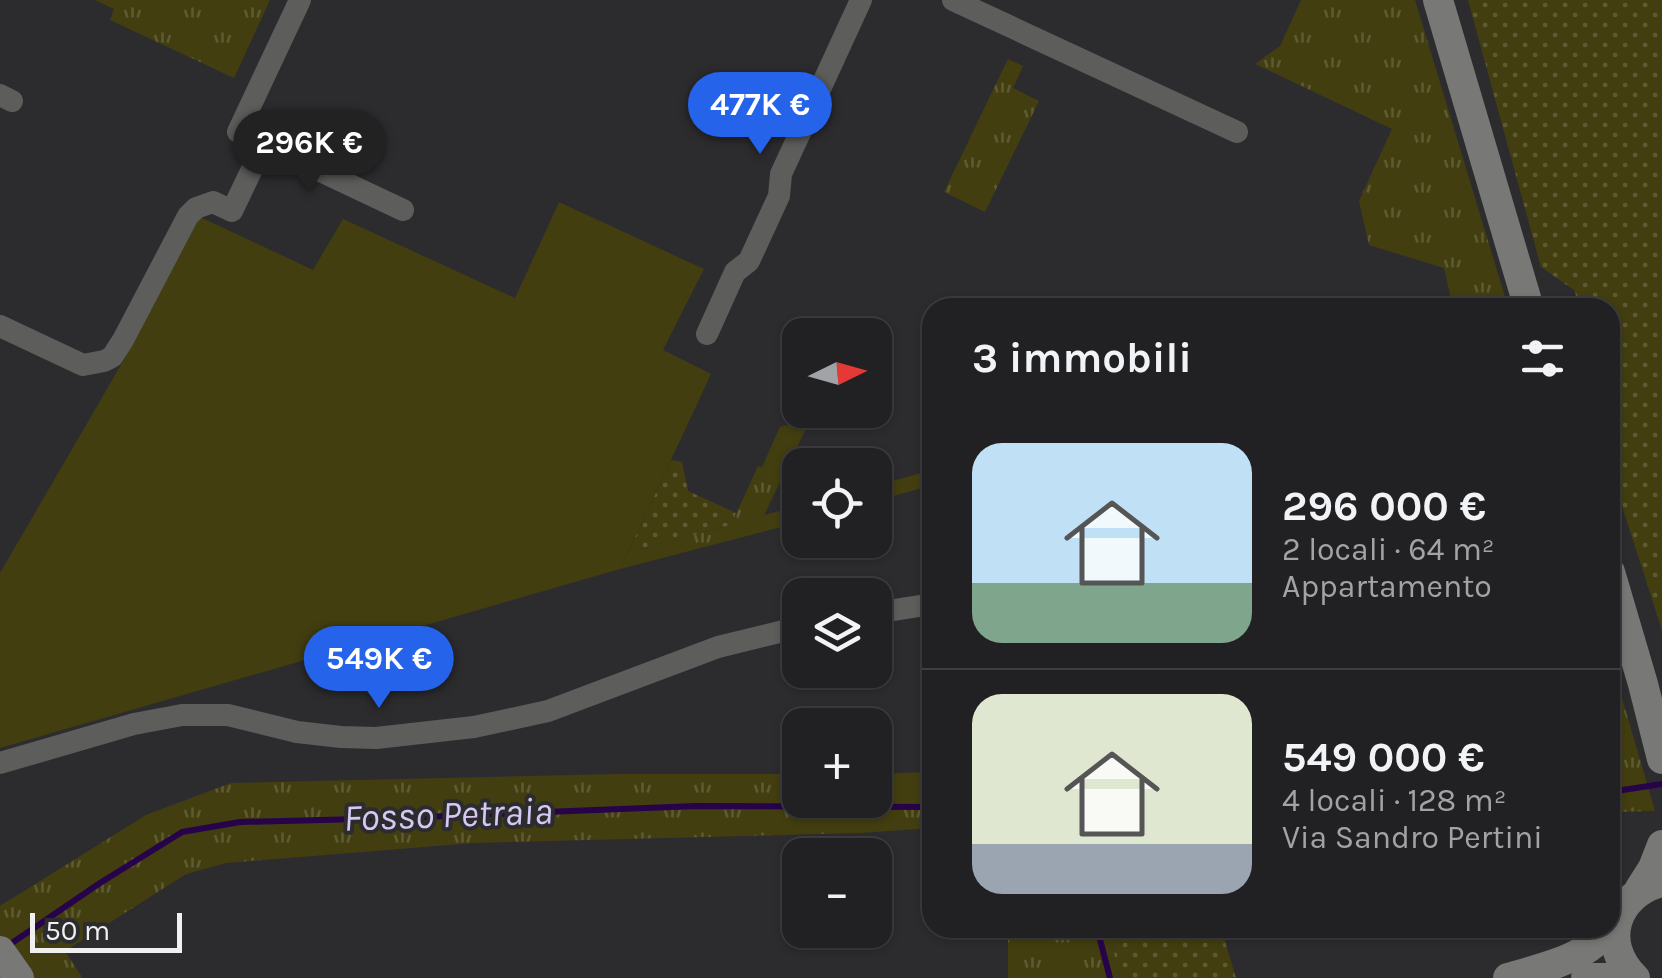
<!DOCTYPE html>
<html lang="it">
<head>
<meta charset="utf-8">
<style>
  :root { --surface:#212123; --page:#29292b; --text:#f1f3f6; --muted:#a2a3a6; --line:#3e3e41; --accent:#2563eb }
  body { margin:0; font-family:Karla,sans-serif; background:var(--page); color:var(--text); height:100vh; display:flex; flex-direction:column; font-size:38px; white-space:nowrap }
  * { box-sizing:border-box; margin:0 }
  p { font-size:32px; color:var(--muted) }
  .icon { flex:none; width:55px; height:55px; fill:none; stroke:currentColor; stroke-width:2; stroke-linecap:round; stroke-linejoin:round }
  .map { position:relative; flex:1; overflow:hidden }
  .details { position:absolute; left:922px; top:298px; width:698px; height:640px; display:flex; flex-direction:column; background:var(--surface); border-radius:30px; box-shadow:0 2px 8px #0004,0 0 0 2px var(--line) }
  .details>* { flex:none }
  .needle { width:65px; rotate:85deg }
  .tools { position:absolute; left:782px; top:318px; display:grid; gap:20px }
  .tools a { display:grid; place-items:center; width:110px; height:110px; border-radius:20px; background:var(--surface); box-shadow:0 2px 8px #0004,0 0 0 2px var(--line); font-size:50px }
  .scale { position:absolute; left:30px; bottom:25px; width:152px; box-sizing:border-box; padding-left:10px; border:5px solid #f0f0f1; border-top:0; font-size:28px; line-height:35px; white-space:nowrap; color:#f0f0f1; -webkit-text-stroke:8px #2c2c2f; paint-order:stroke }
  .price { position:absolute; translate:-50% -85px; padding:0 22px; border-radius:35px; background:var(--accent); color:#fff; font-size:32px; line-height:65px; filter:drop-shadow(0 2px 5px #0008) }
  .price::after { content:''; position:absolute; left:50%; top:60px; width:30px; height:22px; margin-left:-15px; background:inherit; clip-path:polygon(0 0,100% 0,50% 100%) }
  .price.selected { background:#222; color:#fff }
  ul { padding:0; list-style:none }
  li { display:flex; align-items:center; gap:30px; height:250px; padding:0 50px }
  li+li { border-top:2px solid var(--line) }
  li span { display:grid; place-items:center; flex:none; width:280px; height:200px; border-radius:30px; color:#555 }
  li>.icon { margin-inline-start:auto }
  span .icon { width:120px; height:120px; fill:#fffc; stroke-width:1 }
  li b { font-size:42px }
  h2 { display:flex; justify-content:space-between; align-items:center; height:120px; padding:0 50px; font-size:42px }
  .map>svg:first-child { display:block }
  .grass { fill:url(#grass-tufts) }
  .garden { fill:url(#garden-dots) }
  .pitch { fill:#423e10 }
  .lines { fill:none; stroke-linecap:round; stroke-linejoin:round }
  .stream { stroke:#26034b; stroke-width:6 }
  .street { stroke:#5d5d5c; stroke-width:22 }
  .secondary { stroke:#787876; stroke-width:30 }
  .labels { text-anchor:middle; stroke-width:8; stroke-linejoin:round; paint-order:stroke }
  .water-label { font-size:38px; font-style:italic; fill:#d5c9f4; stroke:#2c2c2f }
</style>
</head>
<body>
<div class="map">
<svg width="1662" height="978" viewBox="0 0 1662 978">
  <defs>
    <pattern id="grass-tufts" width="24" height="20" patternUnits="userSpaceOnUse" patternTransform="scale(2.5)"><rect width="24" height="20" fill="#423e10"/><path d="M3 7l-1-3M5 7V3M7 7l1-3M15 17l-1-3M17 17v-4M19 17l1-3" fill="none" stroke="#5e5a33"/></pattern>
    <pattern id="garden-dots" width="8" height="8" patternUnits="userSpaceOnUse" patternTransform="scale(2.5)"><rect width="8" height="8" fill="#423e10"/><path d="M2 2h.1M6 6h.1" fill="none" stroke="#5e5a33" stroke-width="1.8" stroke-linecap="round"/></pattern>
  </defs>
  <rect width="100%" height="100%" fill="#2c2c2f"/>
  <g class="grass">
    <polygon points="95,0 270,0 234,78 110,20 114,9"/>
    <polygon points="1301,0 1415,0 1508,307 1453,307 1444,268 1369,245 1359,201 1392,129 1255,64 1280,46"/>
    <polygon points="1008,59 1023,66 1013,88 1039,101 985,212 944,192"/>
    <polygon points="800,409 815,410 764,515 800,506 800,522 620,569 628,552 731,525 758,466 762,467 780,427 793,423"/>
    <polygon points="932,470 932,521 922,488 875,501 875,486"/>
    <polygon points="1610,657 1655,811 1610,812"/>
    <polygon points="932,772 932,828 860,833 473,843 226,863 186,874 65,951 82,977 81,978 0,978 0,906 146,815 231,783 619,774 800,774 800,800 875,800 875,774"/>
    <polygon points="1008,928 1108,928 1120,978 1008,978"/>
  </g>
  <g class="garden">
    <polygon points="1468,0 1662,0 1662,630 1610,469 1610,308 1580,307 1574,290 1541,267"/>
    <polygon points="671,460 682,462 688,491 736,513 731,525 628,552"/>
    <polygon points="1108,928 1221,928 1236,978 1120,978"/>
  </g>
  <polygon class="pitch" points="559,202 704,269 663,350 711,374 620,569 0,748 0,573 118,370 200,217 313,270 343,219 515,298"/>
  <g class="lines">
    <g class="stream">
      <polyline points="1610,792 1662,784"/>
      <polyline points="1097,928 1110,978"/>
      <polyline points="9,945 100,883 182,832 240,822 399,818 696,806 932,807"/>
    </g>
    <g class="street">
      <polyline points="300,0 238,132 403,210"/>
      <polyline points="953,0 1237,132"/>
      <polyline points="0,95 12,101"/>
      <polyline points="0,326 83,365 104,361 112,357 123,340 188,216 196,208 213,202 232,211 264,144"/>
      <polyline points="707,334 735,272 749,261 779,196 781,174 861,0"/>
      <polyline points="875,613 932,604"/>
      <polyline points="0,763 134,724 182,715 228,715 297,732 341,737 376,738 474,727 548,711 718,647 800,627"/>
    </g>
    <g class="secondary">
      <polyline points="1438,0 1529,308"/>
      <polyline points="1610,572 1643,684 1662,759"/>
      <polyline points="1639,890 1653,868 1662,845"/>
      <polyline points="0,951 19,978"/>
      <path d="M1508,978C1555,964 1590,959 1619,916"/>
      <polyline points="1586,978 1627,978"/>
      <path d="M1635,978C1599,943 1615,894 1662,882"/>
    </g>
  </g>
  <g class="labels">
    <g class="water-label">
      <text transform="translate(448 814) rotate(-2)" y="13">Fosso Petraia</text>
    </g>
  </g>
</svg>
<div class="tools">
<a><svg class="needle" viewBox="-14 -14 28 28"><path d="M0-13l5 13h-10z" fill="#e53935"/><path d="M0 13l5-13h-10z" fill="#a2a3a6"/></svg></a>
<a><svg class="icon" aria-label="locate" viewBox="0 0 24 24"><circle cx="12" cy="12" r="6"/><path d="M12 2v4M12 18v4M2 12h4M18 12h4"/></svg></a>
<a><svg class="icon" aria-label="layers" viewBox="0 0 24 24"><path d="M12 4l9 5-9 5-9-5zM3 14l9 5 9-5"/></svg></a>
<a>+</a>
<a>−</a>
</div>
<div class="scale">50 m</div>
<b class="price" style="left:760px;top:157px">477K €</b>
<b class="price selected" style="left:309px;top:195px">296K €</b>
<b class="price" style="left:379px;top:711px">549K €</b>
<section class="details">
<h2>3 immobili<svg class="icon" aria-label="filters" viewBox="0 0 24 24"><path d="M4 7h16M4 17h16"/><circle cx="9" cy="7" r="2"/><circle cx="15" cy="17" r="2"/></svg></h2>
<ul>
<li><span style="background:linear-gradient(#bfe0f5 70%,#7fa58c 0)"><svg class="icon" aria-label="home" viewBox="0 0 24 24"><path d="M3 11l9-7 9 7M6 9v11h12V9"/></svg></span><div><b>296 000 €</b><p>2 locali · 64 m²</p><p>Appartamento</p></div></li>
<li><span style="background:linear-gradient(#dfe7d0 75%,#9aa5b1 0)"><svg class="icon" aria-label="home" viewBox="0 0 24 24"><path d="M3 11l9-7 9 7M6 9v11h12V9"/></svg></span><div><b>549 000 €</b><p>4 locali · 128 m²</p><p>Via Sandro Pertini</p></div></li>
</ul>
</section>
</div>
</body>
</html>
